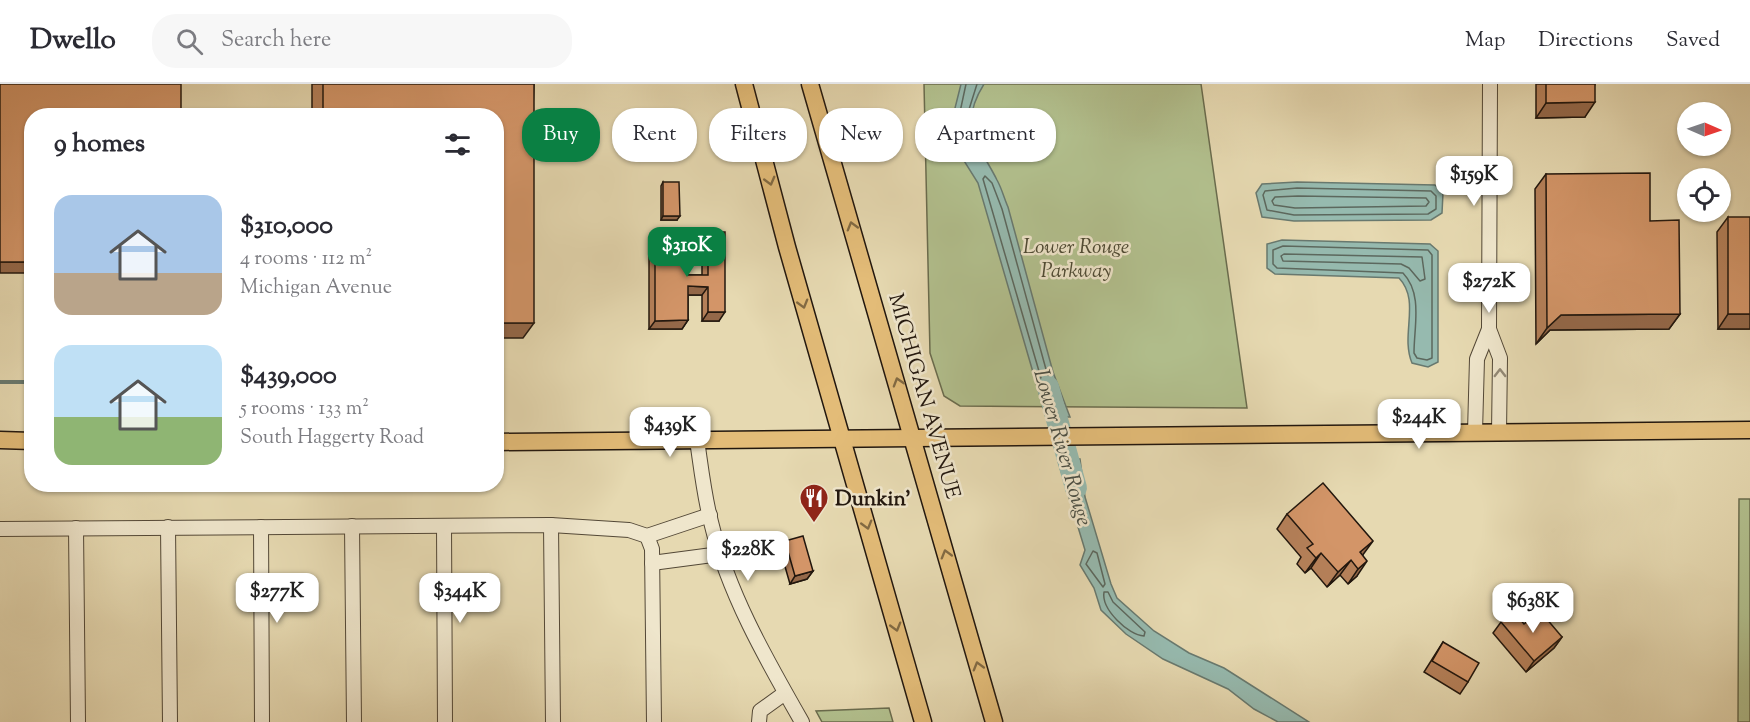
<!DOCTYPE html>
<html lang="en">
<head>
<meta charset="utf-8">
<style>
  :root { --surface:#fff; --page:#f7f7f7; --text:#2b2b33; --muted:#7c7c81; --line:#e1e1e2; --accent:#0b8043 }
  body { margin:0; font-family:"Sorts Mill Goudy",serif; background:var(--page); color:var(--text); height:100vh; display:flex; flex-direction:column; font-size:22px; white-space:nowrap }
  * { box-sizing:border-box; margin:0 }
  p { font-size:20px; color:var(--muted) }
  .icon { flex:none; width:33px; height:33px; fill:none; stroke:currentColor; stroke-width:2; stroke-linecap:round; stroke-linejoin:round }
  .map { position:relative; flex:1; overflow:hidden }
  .drawer { position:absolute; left:24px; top:24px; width:480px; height:384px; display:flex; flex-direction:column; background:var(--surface); border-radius:24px; box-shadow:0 2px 4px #0004 }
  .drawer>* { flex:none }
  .top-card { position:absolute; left:522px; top:24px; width:570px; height:54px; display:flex; gap:12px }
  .needle { width:39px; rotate:92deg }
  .tools { position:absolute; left:1677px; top:18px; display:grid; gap:12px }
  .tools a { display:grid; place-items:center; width:54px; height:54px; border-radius:50%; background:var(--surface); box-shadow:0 2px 4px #0004; font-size:30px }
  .price { position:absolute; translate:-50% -51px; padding:0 14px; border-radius:12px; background:#fff; color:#222; font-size:20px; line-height:39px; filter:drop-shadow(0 2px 3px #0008) }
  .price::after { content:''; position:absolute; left:50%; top:36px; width:18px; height:14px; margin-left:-9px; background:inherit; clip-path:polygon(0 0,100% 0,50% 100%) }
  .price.active { background:var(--accent); color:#fff }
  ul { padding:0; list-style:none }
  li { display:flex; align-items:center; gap:18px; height:150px; padding:0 30px }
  li span { display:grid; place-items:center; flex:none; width:168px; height:120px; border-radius:18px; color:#555 }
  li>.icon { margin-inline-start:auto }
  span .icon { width:72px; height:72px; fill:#fffc; stroke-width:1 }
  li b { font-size:26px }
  h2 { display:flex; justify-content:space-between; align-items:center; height:72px; padding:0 30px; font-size:26px }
  .tag { padding:0 21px; border-radius:24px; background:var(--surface); box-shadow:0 2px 4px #0004; font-size:21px; line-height:54px }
  .tag.active { background:var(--accent); color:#fff }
  header { display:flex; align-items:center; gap:36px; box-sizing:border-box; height:84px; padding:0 30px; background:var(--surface); border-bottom:2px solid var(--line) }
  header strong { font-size:28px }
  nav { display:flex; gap:33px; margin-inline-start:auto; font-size:21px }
  .search { width:420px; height:54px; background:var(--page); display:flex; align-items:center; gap:15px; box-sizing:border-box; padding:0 21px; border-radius:24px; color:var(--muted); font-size:22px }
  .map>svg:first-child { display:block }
  .green { fill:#b2c08e; stroke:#6a6c4e; stroke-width:1.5 }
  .water { fill:#96baaf; stroke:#68796f; stroke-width:1.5 }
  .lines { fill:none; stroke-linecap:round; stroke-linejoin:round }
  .shore { stroke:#5c685e; stroke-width:1.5 }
  .stream { stroke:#68796f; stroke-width:4 }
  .river { stroke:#96baaf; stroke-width:22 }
  .minor-casing { stroke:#534837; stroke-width:16 }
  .major-casing { stroke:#22170e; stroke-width:19 }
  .minor { stroke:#efe6cc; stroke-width:14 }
  .major { stroke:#e3bc78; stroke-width:16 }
  .wall { fill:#b58059; stroke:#22170e; stroke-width:1.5 }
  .shaded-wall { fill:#946849; stroke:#22170e; stroke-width:1.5 }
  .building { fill:#d39568; stroke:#22170e; stroke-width:1.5 }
  .oneway { stroke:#826a43 }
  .oneway2 { stroke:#938976 }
  .labels { text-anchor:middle; stroke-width:5; stroke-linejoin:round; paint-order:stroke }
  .park-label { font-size:21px; font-style:italic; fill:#4d4a34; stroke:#efe6cc }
  .street-label { font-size:21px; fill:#22170e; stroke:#efe6cc }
  .poi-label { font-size:21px; font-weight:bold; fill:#22170e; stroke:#efe6cc; text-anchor:start }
  .water-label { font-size:22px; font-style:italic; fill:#4b5046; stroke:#efe6cc }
</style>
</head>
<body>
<header>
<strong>Dwello</strong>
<div class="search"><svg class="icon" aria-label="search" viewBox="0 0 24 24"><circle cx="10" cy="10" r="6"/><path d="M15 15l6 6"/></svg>Search here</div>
<nav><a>Map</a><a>Directions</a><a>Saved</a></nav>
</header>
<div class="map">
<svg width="1750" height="638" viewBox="0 0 1750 638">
  <rect width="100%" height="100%" fill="#e6d9b1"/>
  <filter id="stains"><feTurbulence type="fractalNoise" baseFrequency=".00333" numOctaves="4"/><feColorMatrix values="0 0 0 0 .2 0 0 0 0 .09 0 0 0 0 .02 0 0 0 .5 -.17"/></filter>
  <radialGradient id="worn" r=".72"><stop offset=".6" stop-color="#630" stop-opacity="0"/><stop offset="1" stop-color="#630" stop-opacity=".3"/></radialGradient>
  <g class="green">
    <polygon points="924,0 1201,0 1247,324 960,322 944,312 930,269"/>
    <polygon points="1739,415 1750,415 1750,638 1738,638"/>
    <polygon points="889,624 893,638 822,638 816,627"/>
  </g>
  <g class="water">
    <path d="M961,0H984C957,43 979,60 997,96C1002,105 1004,114 1008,123L1053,288L1070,333H1046L978,99L956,64L954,28Z"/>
    <polygon points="1297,98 1435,101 1443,109 1442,129 1431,136 1294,137 1262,133 1256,109 1262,100"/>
    <path d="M1282,156L1430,160L1438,167V278L1428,283L1412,279C1400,251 1421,217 1399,194L1275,190L1267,184V160Z"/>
    <polygon points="1057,374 1080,375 1085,413 1111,500 1117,514 1154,547 1189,569 1224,584 1309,638 1278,638 1254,625 1228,605 1163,575 1126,550 1101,526 1094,504 1080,481 1085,466"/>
  </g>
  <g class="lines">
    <g class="shore">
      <polyline points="966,0 960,28 963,37 966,35 977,0"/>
      <polygon points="985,92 992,99 1002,125 1047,289 1061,321 1060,327 1050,325 983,95"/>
      <polygon points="1297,104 1431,107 1436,112 1436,125 1428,130 1294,131 1267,126 1263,111 1265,107"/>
      <polygon points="1298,112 1426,114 1429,118 1426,122 1295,124 1274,121 1272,117 1275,113"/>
      <path d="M1283,162L1428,166L1432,171V274L1427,276L1417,274L1414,269C1414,242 1423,210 1403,189L1277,184L1273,180V166Z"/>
      <polygon points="1284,170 1422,173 1425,195 1420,197 1409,184 1401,180 1283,177 1281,172"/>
      <polygon points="1069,380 1075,383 1078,402 1076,405 1072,403 1066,384"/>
      <polygon points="1093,467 1097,469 1105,500 1103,503 1086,480"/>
      <path d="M1104,508H1108L1113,518L1145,548L1144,552C1128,551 1101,525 1104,508Z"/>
    </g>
    <polyline class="stream" points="0,298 32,298"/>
    <polyline class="river" points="1048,303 1076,404"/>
    <g class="minor-casing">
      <g id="minor">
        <polyline points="1489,245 1490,0"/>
        <polyline points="1475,348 1477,275 1489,245 1500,274 1499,348"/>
        <path d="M697,356C701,383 704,411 711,438C728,509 766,575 802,638"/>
        <polyline points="551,441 553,638"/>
        <polyline points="352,442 354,638"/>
        <polyline points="444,442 445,638"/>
        <polyline points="168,443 170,638"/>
        <polyline points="261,443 262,638"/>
        <polyline points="76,444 78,638"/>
        <polyline points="0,445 551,441 629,446 647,452 710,431"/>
        <polyline points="647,452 652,465 654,638"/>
        <polyline points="652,479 720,470"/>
        <polyline points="759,638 760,627 785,609"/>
      </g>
    </g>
    <g class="major-casing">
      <g id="major">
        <polyline points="744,0 787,163 923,638"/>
        <polyline points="810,0 994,638"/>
        <polyline points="0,356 32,357"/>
        <polyline points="496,358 1750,346"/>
      </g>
    </g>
    <use href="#minor" class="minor"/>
    <use href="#major" class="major"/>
  </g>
  <g class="wall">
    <polygon points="312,0 534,0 523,254 496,32 312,32"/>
    <polygon points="1536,0 1595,0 1585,33 1536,34"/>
    <polygon points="1546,90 1650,137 1680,230 1669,245 1550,246 1536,260 1535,105"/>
    <polygon points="663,98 677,136 661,136 661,102"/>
    <polygon points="1728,133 1750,245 1718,245 1717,148"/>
    <polygon points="708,148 719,237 702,237 702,211 688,211 688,236 682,245 649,245 649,166 655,157 688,191 702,191 702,157"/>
    <polygon points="1287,430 1363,472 1357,492 1348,500 1340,491 1327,503 1311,484 1305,489 1297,480 1301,473 1277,445"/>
    <polygon points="785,457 813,487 807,495 790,500 780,465"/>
    <polygon points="1501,538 1524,540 1562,553 1554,564 1526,588 1493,549"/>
    <polygon points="1443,558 1468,598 1460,610 1424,588"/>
  </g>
  <g class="shaded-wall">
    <polygon points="1595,18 1585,33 1536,34 1546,19"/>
    <polygon points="663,132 680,132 677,136 661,136"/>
    <rect x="0" y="178" width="32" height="11"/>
    <polygon points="688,202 708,203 702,211 682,211"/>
    <polygon points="708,228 725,228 719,237 702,237"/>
    <polygon points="1680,230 1669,245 1550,246 1536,260 1547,244 1561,231"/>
    <polygon points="1728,230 1750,230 1750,245 1718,245"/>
    <polygon points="688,236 682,245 649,245 655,237"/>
    <polygon points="496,239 534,239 523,254 496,254"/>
    <polygon points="1373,457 1362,472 1360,468"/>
    <polygon points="1321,469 1311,484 1305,489 1316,474"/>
    <polygon points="1351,476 1340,491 1327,503 1338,488"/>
    <polygon points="1367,477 1357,492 1348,500 1358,485"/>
    <polygon points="813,487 807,495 790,500 795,492"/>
    <polygon points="1562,553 1554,564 1526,588 1534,577"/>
  </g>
  <g class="building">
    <polygon points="0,0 181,0 181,32 32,32 32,178 0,178"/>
    <polygon points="323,0 534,0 534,239 496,239 496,32 323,32"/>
    <polygon points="1546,0 1595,0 1595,18 1546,19"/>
    <polygon points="1650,89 1650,137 1679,136 1680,230 1561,231 1547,244 1546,90"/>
    <polygon points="663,98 679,98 680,132 663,132"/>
    <rect x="1728" y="133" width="22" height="97"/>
    <polygon points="708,148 725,148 725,228 708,228 708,203 688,202 688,236 655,237 655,157 688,157 688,191 708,191"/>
    <polygon points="1323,399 1373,457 1360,468 1367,477 1358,485 1351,476 1338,488 1321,469 1316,474 1307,464 1313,460 1287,430"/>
    <polygon points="803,452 813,487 795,492 785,457"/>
    <polygon points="1513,527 1524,540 1540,527 1562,553 1534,577 1501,538"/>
    <polygon points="1443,558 1479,579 1468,598 1432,577"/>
  </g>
  <defs><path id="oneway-chevron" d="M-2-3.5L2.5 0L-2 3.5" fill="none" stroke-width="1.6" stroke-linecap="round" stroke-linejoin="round" transform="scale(1.5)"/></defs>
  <g class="oneway">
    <use href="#oneway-chevron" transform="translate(770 97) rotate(75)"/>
    <use href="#oneway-chevron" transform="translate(852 142) rotate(-106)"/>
    <use href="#oneway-chevron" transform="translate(803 220) rotate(74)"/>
    <use href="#oneway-chevron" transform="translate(898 298) rotate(-107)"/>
    <use href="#oneway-chevron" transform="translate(867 441) rotate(74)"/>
    <use href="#oneway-chevron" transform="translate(946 470) rotate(-106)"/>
    <use href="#oneway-chevron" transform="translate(896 543) rotate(74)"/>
    <use href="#oneway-chevron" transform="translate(978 582) rotate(-106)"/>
  </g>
  <use class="oneway2" href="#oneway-chevron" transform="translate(1500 289) rotate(-90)"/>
  <defs>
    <g id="restaurant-pin" transform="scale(1.5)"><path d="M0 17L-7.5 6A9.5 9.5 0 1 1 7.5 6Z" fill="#8f2418" stroke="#efe6cc"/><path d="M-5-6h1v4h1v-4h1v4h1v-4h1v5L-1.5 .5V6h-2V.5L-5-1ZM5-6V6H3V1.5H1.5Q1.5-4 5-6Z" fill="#fff"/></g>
  </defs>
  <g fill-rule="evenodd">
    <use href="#restaurant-pin" x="814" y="414"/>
  </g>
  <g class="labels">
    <g class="park-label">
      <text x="1076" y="169">Lower Rouge<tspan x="1076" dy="24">Parkway</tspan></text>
    </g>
    <g class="street-label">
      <text transform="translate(925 312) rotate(74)" y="7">MICHIGAN AVENUE</text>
    </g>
    <g class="poi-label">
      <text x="835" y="421">Dunkin'</text>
    </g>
    <g class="water-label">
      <text transform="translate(1064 363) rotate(74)" y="8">Lower River Rouge</text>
    </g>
  </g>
  <rect width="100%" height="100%" filter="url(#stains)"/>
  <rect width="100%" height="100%" fill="url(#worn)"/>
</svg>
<div class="tools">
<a><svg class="needle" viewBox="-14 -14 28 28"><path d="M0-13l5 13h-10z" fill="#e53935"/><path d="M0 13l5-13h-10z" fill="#7c7c81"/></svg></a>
<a><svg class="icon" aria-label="locate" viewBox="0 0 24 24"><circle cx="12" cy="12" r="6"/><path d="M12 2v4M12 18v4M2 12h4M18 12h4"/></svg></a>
</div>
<b class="price" style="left:1474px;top:123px">$159K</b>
<b class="price active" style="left:687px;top:194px">$310K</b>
<b class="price" style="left:1489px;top:230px">$272K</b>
<b class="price" style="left:1419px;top:366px">$244K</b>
<b class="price" style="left:670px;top:374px">$439K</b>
<b class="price" style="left:748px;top:498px">$228K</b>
<b class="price" style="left:277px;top:540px">$277K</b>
<b class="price" style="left:460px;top:540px">$344K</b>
<b class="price" style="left:1533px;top:550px">$638K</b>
<div class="top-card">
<a class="tag active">Buy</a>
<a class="tag">Rent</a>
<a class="tag">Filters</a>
<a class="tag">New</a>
<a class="tag">Apartment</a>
</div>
<section class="drawer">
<h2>9 homes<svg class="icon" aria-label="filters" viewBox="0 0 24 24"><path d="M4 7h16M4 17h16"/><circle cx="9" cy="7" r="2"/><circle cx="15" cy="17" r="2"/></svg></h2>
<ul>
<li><span style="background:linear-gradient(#a9c7e8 65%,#b9a48a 0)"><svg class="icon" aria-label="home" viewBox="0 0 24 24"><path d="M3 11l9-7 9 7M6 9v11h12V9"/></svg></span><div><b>$310,000</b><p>4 rooms · 112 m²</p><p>Michigan Avenue</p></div></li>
<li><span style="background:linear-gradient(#bfe0f5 60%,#8fb573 0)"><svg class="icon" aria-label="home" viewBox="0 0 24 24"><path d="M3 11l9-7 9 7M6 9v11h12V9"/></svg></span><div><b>$439,000</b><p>5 rooms · 133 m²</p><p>South Haggerty Road</p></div></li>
</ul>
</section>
</div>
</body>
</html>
